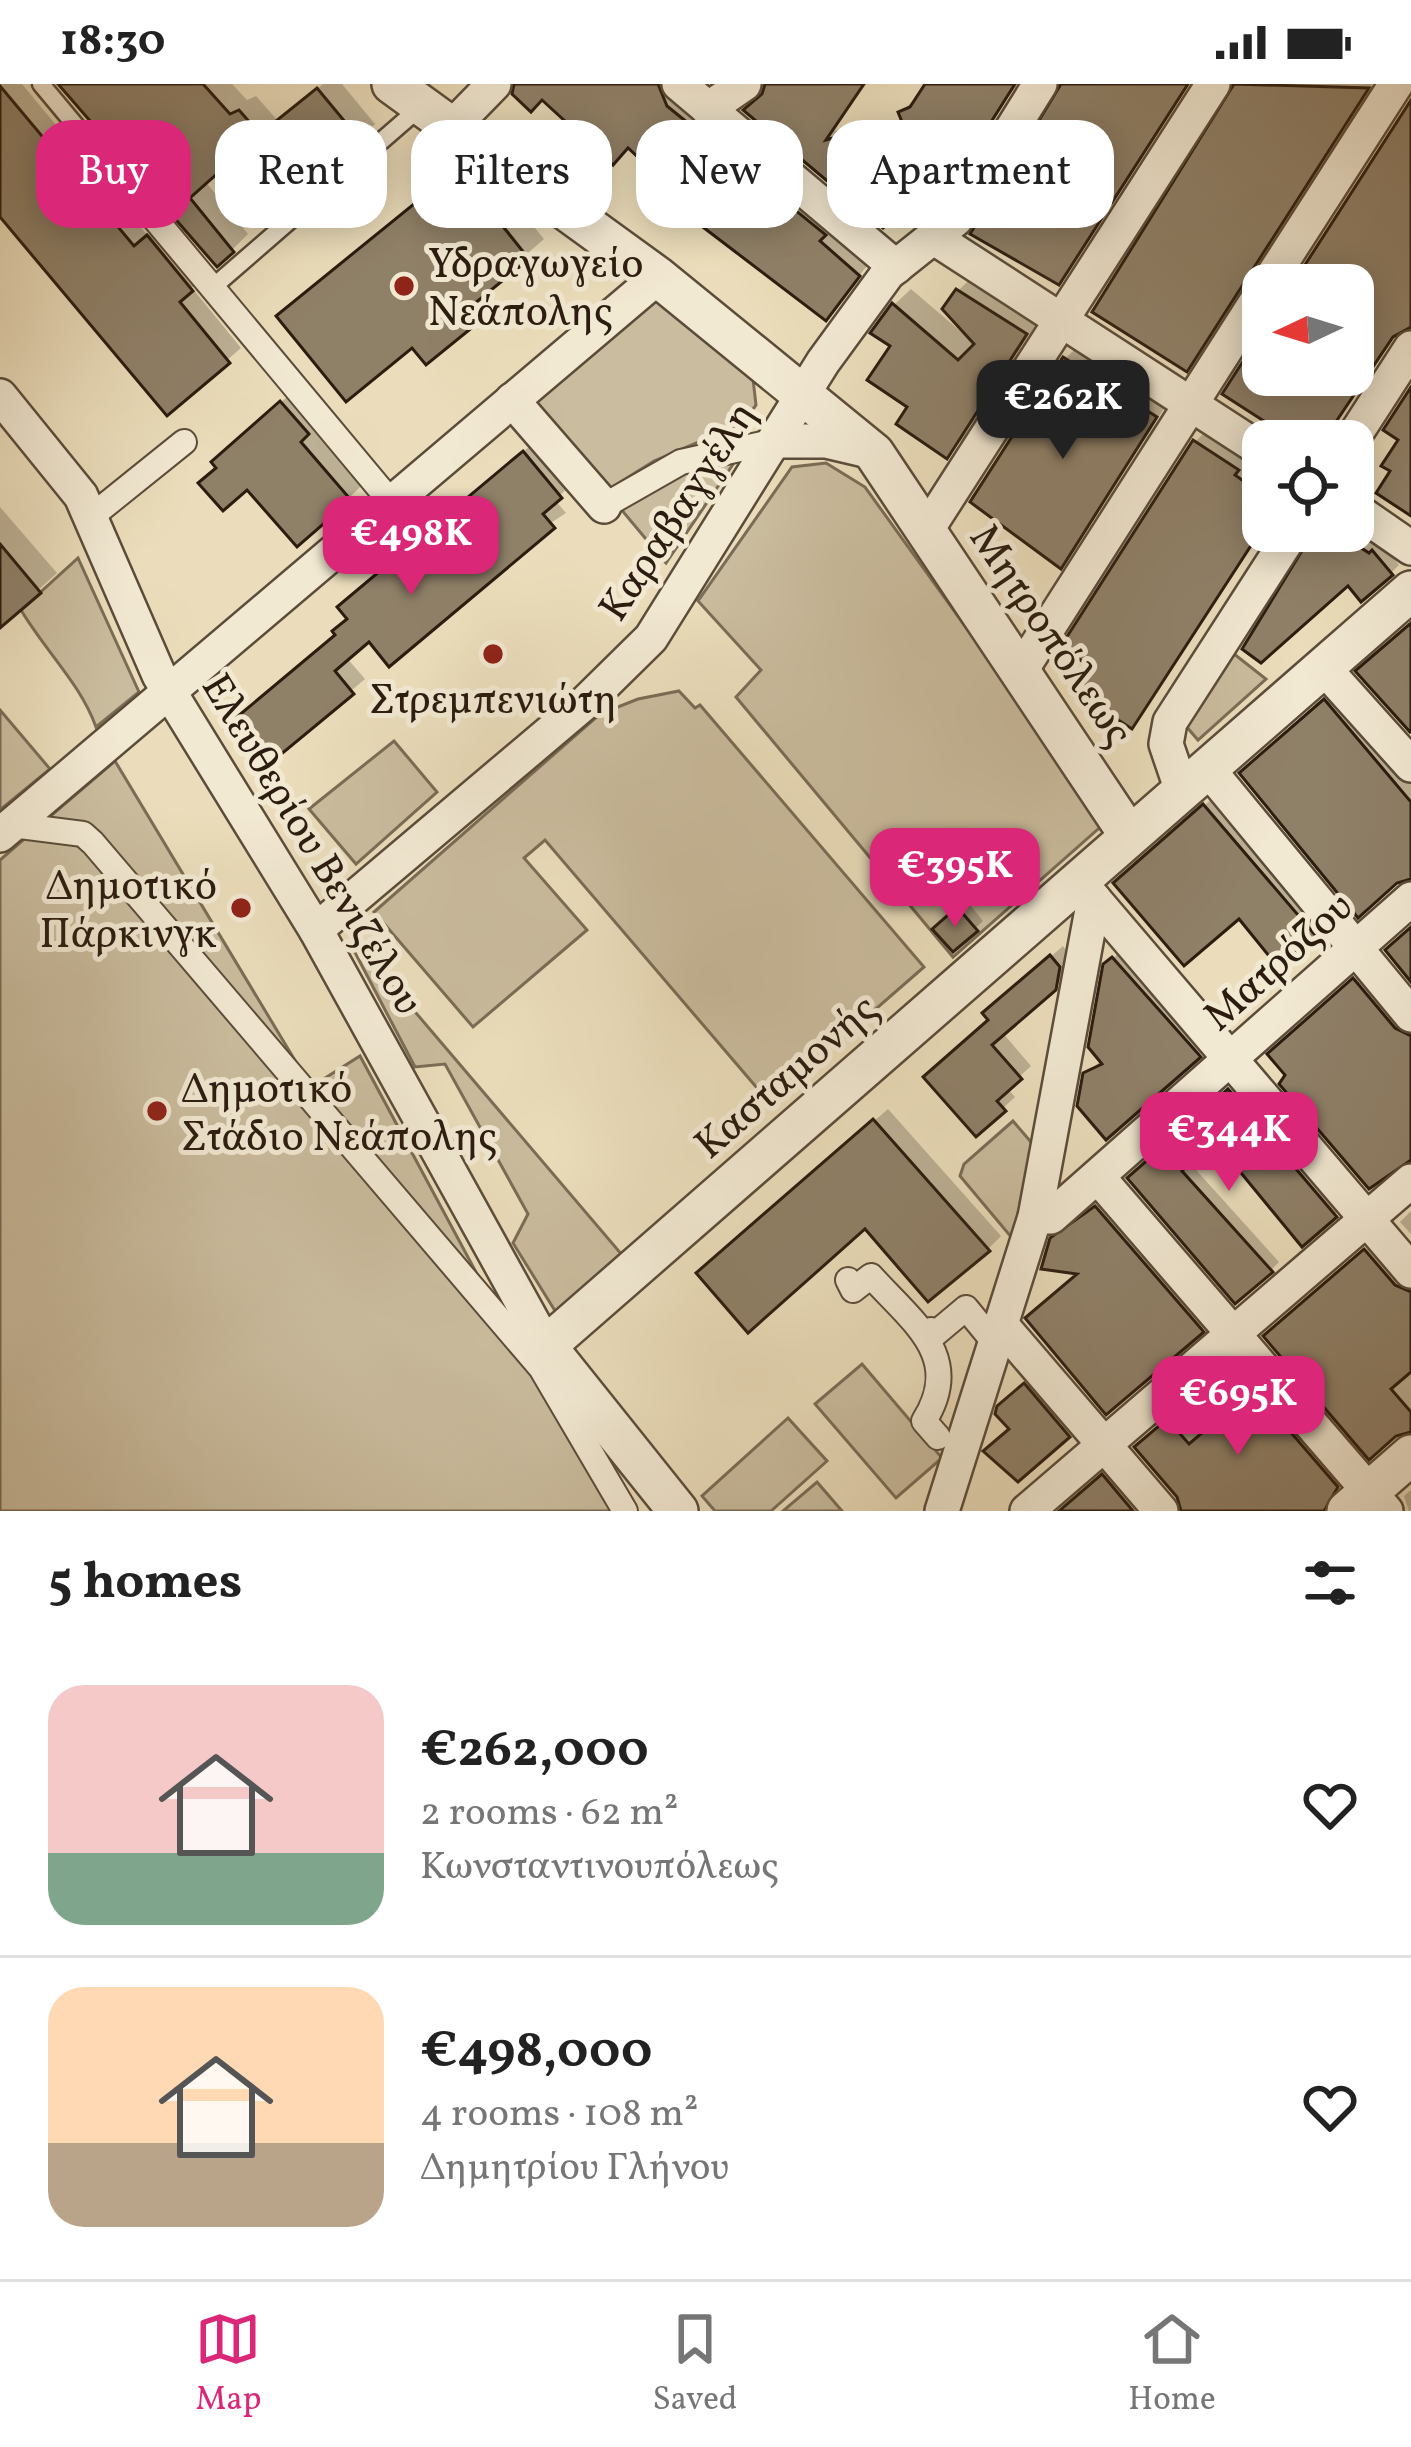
<!DOCTYPE html>
<html lang="en">
<head>
<meta charset="utf-8">
<style>
  :root { --surface:#fff; --page:#f2f2f2; --text:#222; --muted:#767676; --line:#e0e0e0; --accent:#db2777 }
  body { margin:0; font-family:Vollkorn,serif; background:var(--page); color:var(--text); height:100vh; display:flex; flex-direction:column; font-size:45px; white-space:nowrap }
  * { box-sizing:border-box; margin:0 }
  p { font-size:39px; color:var(--muted) }
  .icon { flex:none; width:66px; height:66px; fill:none; stroke:currentColor; stroke-width:2; stroke-linecap:round; stroke-linejoin:round }
  .map { position:relative; height:1427px; overflow:hidden }
  .side { display:flex; flex-direction:column; background:var(--surface); flex:1 }
  .side>* { flex:none }
  .banner { position:absolute; left:36px; top:36px; width:1341px; height:108px; display:flex; gap:24px }
  .needle { width:78px; rotate:266deg }
  .tools { position:absolute; left:1242px; top:180px; display:grid; gap:24px }
  .tools a { display:grid; place-items:center; width:132px; height:132px; border-radius:24px; background:var(--surface); box-shadow:0 6px 30px #0003; font-size:60px }
  .price { position:absolute; translate:-50% -102px; padding:0 27px; border-radius:24px; background:var(--accent); color:#fff; font-size:39px; line-height:78px; filter:drop-shadow(0 3px 6px #0008) }
  .price::after { content:''; position:absolute; left:50%; top:72px; width:36px; height:27px; margin-left:-18px; background:inherit; clip-path:polygon(0 0,100% 0,50% 100%) }
  .price.selected { background:#222; color:#fff }
  ul { padding:0; list-style:none }
  li { display:flex; align-items:center; gap:36px; height:300px; padding:0 48px }
  li+li { border-top:3px solid var(--line) }
  li span { display:grid; place-items:center; flex:none; width:336px; height:240px; border-radius:36px; color:#555 }
  li>.icon { margin-inline-start:auto }
  span .icon { width:144px; height:144px; fill:#fffc; stroke-width:1 }
  li b { font-size:51px }
  h2 { display:flex; justify-content:space-between; align-items:center; height:144px; padding:0 48px; font-size:51px }
  .chip { padding:0 42px; border-radius:36px; background:var(--surface); box-shadow:0 6px 30px #0003; font-size:42px; line-height:108px }
  .chip.selected { background:var(--accent); color:#fff }
  .status { display:flex; justify-content:space-between; align-items:center; height:84px; padding:0 60px; background:var(--surface); direction:ltr }
  .status svg { height:33px; fill:currentColor }
  .tabs { display:flex; justify-content:space-around; align-items:center; height:168px; border-top:3px solid var(--line); background:var(--surface); font-size:33px; color:var(--muted) }
  .tabs a { display:grid; justify-items:center; gap:6px }
  .tabs .selected { color:var(--accent) }
  .map>svg:first-child { display:block }
  .green { fill:#cabc9e; stroke:#7a6c56; stroke-width:3 }
  .shadow { fill:#0003 }
  .building { fill:#8f8068; stroke:#2b1c0f; stroke-width:3 }
  .lines { fill:none; stroke-linecap:round; stroke-linejoin:round }
  .service-casing { stroke:#5b4c3a; stroke-width:21 }
  .pedestrian-casing { stroke:#5b4c3a; stroke-width:28 }
  .minor-casing { stroke:#5b4c3a; stroke-width:38 }
  .tertiary-casing { stroke:#5b4c3a; stroke-width:44 }
  .service { stroke:#f2e9d3; stroke-width:16 }
  .pedestrian { stroke:#f2e9d3; stroke-width:24 }
  .minor { stroke:#f2e9d3; stroke-width:33 }
  .tertiary { stroke:#f2e9d3; stroke-width:39 }
  .poi-dot { fill:#8f2418; stroke:#f2e9d3; stroke-width:4.5 }
  .labels { text-anchor:middle; stroke-width:10; stroke-linejoin:round; paint-order:stroke }
  .poi-label { font-size:42px; fill:#2b1c0f; stroke:#f2e9d3; text-anchor:start }
  .street-label { font-size:42px; fill:#2b1c0f; stroke:#f2e9d3 }
</style>
</head>
<body>
<div class="status"><b>18:30</b><svg viewBox="0 0 49 12"><path d="M0 12V9h3v3zM5 12V6h3v6zM10 12V3h3v9zM15 12V0h3v12zM26 1h20v11H26zM47 4h2v5h-2z"/></svg></div>
<div class="map">
<svg width="1411" height="1427" viewBox="0 0 1411 1427">
  <rect width="100%" height="100%" fill="#ebddbb"/>
  <filter id="stains"><feTurbulence type="fractalNoise" baseFrequency=".00167" numOctaves="4"/><feColorMatrix values="0 0 0 0 .2 0 0 0 0 .09 0 0 0 0 .02 0 0 0 .5 -.17"/></filter>
  <radialGradient id="worn" r=".72"><stop offset=".6" stop-color="#630" stop-opacity="0"/><stop offset="1" stop-color="#630" stop-opacity=".3"/></radialGradient>
  <g class="green">
    <polygon points="657,213 753,295 756,321 743,339 654,377 606,407 534,322 536,310"/>
    <polygon points="738,373 666,479 620,424 685,388"/>
    <polygon points="826,379 865,403 1106,738 953,873 736,613 761,586 698,517 792,383"/>
    <path d="M78,474L139,608L96,643C80,599 46,568 21,526Z"/>
    <polygon points="1229,566 1266,595 1198,656 1185,641"/>
    <polygon points="679,607 695,624 700,621 924,883 769,1018 545,756 524,774 587,846 473,943 374,828 600,630 638,615"/>
    <polygon points="0,626 50,685 0,726"/>
    <polygon points="394,657 437,708 356,780 309,725"/>
    <polygon points="115,677 311,1003 360,972 484,1203 89,750 47,735"/>
    <polygon points="30,750 82,754 526,1279 613,1427 0,1427 0,776"/>
    <polygon points="353,855 623,1172 557,1230 513,1159 528,1130 445,980 415,983 350,859"/>
    <polygon points="1013,1037 1036,1064 1017,1160 960,1092 964,1080"/>
    <polygon points="862,1280 942,1374 896,1414 815,1320"/>
    <polygon points="788,1334 827,1377 771,1427 715,1427 702,1412"/>
    <polygon points="817,1398 842,1427 783,1427"/>
  </g>
  <g class="shadow">
    <polygon points="0,0 22,0 148,152 161,140 204,192 192,204 241,264 167,328 0,128"/>
    <polygon points="70,0 232,0 247,16 256,12 278,37 323,0 342,0 375,40 304,103 257,50 205,97 248,150 232,166"/>
    <polygon points="517,0 677,0 871,177 826,233 629,60"/>
    <polygon points="766,0 865,0 834,47 848,42 912,112 883,140 766,8"/>
    <polygon points="929,0 1018,0 986,42 976,36 966,46 902,28"/>
    <polygon points="1061,0 1189,0 1059,197 1061,12"/>
    <polygon points="1237,0 1372,0 1186,284 1233,13"/>
    <polygon points="475,70 544,155 480,211 489,223 472,240 413,260 297,215"/>
    <polygon points="975,190 1042,233 964,354 947,371 911,322 894,261 894,221 911,205 966,252 958,207"/>
    <polygon points="1075,265 1165,323 1061,481 1065,275"/>
    <polygon points="295,306 320,335 312,344 362,401 349,414 247,401 219,383 228,365"/>
    <polygon points="1204,349 1246,376 1242,381 1263,396 1263,444 1131,641 1085,593 1095,583 1195,358"/>
    <polygon points="537,356 573,399 555,416 566,429 346,573 365,595 273,673 350,534 354,510"/>
    <polygon points="0,423 57,489 0,540"/>
    <polygon points="1353,446 1382,460 1399,481 1391,489 1316,447"/>
    <polygon points="1335,607 1411,694 1411,793 1253,679"/>
    <polygon points="1214,713 1323,840 1278,879 1239,830 1126,790"/>
    <polygon points="967,817 983,837 954,864 937,845"/>
    <polygon points="1063,862 1070,871 1066,891 1002,948 1031,982 1007,1004 1015,1013 976,1049 998,918"/>
    <polygon points="1125,863 1216,953 1199,971 1086,991 1102,975 1106,881"/>
    <polygon points="1365,886 1411,939 1411,1075 1289,991 1281,960"/>
    <polygon points="1238,999 1343,1123 1303,1158 1214,1052 1188,1077 1279,1178 1271,1186 1139,1086"/>
    <polygon points="888,1025 1001,1152 988,1165 865,1140 713,1177"/>
    <polygon points="1108,1113 1213,1234 1202,1245 1082,1187 1065,1143"/>
    <polygon points="1411,1127 1411,1150 1400,1138"/>
    <polygon points="1376,1157 1411,1194 1411,1345 1370,1371 1277,1242"/>
    <polygon points="1243,1272 1346,1391 1334,1405 1332,1419 1338,1427 1203,1427 1148,1353 1178,1327 1201,1352 1224,1333 1216,1294"/>
    <polygon points="1033,1294 1076,1343 1068,1351 1012,1345 999,1330"/>
    <polygon points="1114,1383 1152,1427 1062,1427"/>
    <polygon points="1411,1406 1411,1427 1409,1427 1404,1412"/>
  </g>
  <g class="building">
    <polygon points="58,0 203,0 230,30 239,26 260,50 317,4 361,57 304,107 257,54 190,114 234,168 217,183"/>
    <polygon points="514,0 658,0 667,22 826,151 820,157 860,192 826,237 695,137 662,107 668,101 628,64 613,81 542,16 531,28 512,10"/>
    <polygon points="765,0 864,0 826,56 833,54 901,128 883,144 743,26 762,10"/>
    <polygon points="925,0 1015,0 986,46 974,38 966,50 960,46 913,65 898,28 910,23"/>
    <polygon points="1061,0 1188,0 1059,201 970,150"/>
    <polygon points="1234,0 1369,4 1187,288 1092,228"/>
    <polygon points="0,2 134,162 147,151 193,207 180,218 230,279 167,332 0,133"/>
    <polygon points="1411,16 1411,243 1393,253 1323,357 1295,357 1222,310 1263,246 1263,291 1353,291 1353,201 1292,201"/>
    <polygon points="457,85 529,175 463,229 474,242 426,281 412,264 346,318 276,232"/>
    <polygon points="956,205 1027,250 947,375 896,340 907,323 867,296 890,262 870,249 892,219 958,276 974,260 942,225"/>
    <polygon points="1063,273 1157,333 1061,485 970,418"/>
    <polygon points="1411,303 1411,432 1376,409 1390,387 1381,382 1398,356 1383,346"/>
    <polygon points="280,317 309,350 301,358 351,416 297,463 247,406 223,427 198,399 216,384 211,378"/>
    <polygon points="1193,356 1239,386 1235,391 1263,411 1263,443 1132,645 1100,624 1081,593 1093,585 1061,562"/>
    <polygon points="523,367 562,414 543,430 555,444 389,583 369,558 335,587 354,610 273,677 237,633 335,551 332,547 347,535 337,523"/>
    <polygon points="1314,447 1335,447 1369,469 1372,466 1393,491 1361,518 1348,502 1261,579 1242,565"/>
    <polygon points="0,460 41,509 0,544"/>
    <polygon points="1411,539 1411,647 1410,648 1355,587"/>
    <polygon points="1324,615 1411,718 1411,795 1397,799 1358,834 1239,689"/>
    <polygon points="1203,720 1316,852 1278,883 1239,835 1184,882 1113,799"/>
    <polygon points="957,823 978,847 953,868 932,845"/>
    <polygon points="1411,843 1411,898 1385,866"/>
    <polygon points="1050,871 1060,883 1056,906 992,961 1022,995 997,1017 1006,1027 976,1053 923,993 988,936 982,929"/>
    <polygon points="1112,873 1201,973 1106,1056 1077,1022 1083,989 1102,980 1088,963 1103,880"/>
    <polygon points="1353,894 1395,944 1411,952 1411,1076 1369,1105 1279,1000 1285,991 1267,970"/>
    <polygon points="1228,1005 1337,1133 1302,1163 1214,1056 1182,1087 1273,1188 1235,1220 1127,1094"/>
    <polygon points="873,1035 990,1167 928,1218 865,1145 748,1249 696,1189"/>
    <polygon points="1095,1122 1204,1248 1106,1331 1025,1234 1077,1190 1041,1185 1050,1154"/>
    <polygon points="1364,1165 1395,1201 1411,1208 1411,1288 1391,1305 1411,1328 1411,1348 1396,1352 1369,1376 1263,1252"/>
    <polygon points="1231,1279 1338,1403 1324,1427 1181,1427 1177,1413 1134,1363 1167,1335 1189,1360 1221,1333 1202,1304"/>
    <polygon points="1024,1299 1070,1353 1018,1398 983,1367 1009,1345 995,1330 997,1322"/>
    <polygon points="1102,1390 1133,1427 1059,1427"/>
  </g>
  <g class="lines">
    <g class="service-casing">
      <g id="service">
        <polyline points="41,0 121,96"/>
        <polyline points="212,204 424,20"/>
      </g>
    </g>
    <g class="pedestrian-casing">
      <g id="pedestrian">
        <polyline points="135,111 391,418"/>
        <polyline points="604,422 681,378 776,357"/>
        <polyline points="92,432 184,358"/>
        <polyline points="12,741 83,750 93,759 541,1284 625,1427"/>
        <path d="M848,1196L853,1206L871,1192C911,1237 965,1272 924,1337L938,1353"/>
        <polyline points="931,1246 935,1250 966,1224 998,1263"/>
      </g>
    </g>
    <g class="minor-casing">
      <g id="minor">
        <polyline points="679,0 896,183"/>
        <polyline points="708,25 744,0"/>
        <polyline points="454,41 494,0"/>
        <polyline points="936,155 1263,367"/>
        <polyline points="1267,201 1396,0"/>
        <polyline points="0,312 81,412 159,591 316,846 546,1262"/>
        <polyline points="512,316 604,422"/>
        <polyline points="776,357 826,357 873,368"/>
        <polyline points="1351,357 1411,264"/>
        <polyline points="1353,424 1411,464"/>
        <polyline points="926,447 1213,0"/>
        <polyline points="1324,584 1411,681"/>
        <polyline points="1020,588 1263,207"/>
        <polyline points="1208,685 1411,931"/>
        <polyline points="1182,707 1166,660 1170,638 1293,447"/>
        <polyline points="0,751 658,193"/>
        <polyline points="1094,815 1411,1187"/>
        <polyline points="316,846 587,617 651,554 823,278 888,189 956,135 1040,0"/>
        <polyline points="1098,1093 1386,1427"/>
        <polyline points="1035,1133 1051,1133 1411,815"/>
        <polyline points="1004,1244 1161,1427"/>
        <polyline points="942,1427 1035,1133 1094,815 1078,796"/>
        <polyline points="1027,1427 1411,1097"/>
      </g>
    </g>
    <g class="tertiary-casing">
      <g id="tertiary">
        <polyline points="392,0 658,193 874,369 1129,751"/>
        <polyline points="678,1427 546,1262 1411,507"/>
        <polyline points="1347,1427 1411,1371"/>
      </g>
    </g>
    <use href="#service" class="service"/>
    <use href="#pedestrian" class="pedestrian"/>
    <use href="#minor" class="minor"/>
    <use href="#tertiary" class="tertiary"/>
  </g>
  <g class="poi-dot">
    <circle cx="404" cy="202" r="12"/>
    <circle cx="493" cy="570" r="12"/>
    <circle cx="241" cy="824" r="12"/>
    <circle cx="157" cy="1027" r="12"/>
  </g>
  <g class="labels">
    <g class="poi-label">
      <text x="428" y="193">Υδραγωγείο<tspan x="428" dy="48">Νεάπολης</tspan></text>
      <text x="493" y="629" text-anchor="middle">Στρεμπενιώτη</text>
      <text x="217" y="815" text-anchor="end">Δημοτικό<tspan x="217" dy="48">Πάρκινγκ</tspan></text>
      <text x="181" y="1018">Δημοτικό<tspan x="181" dy="48">Στάδιο Νεάπολης</tspan></text>
    </g>
    <g class="street-label">
      <text transform="translate(676 426) rotate(-57)" y="15">Καραβαγγέλη</text>
      <text transform="translate(1053 550) rotate(56)" y="15">Μητροπόλεως</text>
      <text transform="translate(314 759) rotate(59)" y="15">Ελευθερίου Βενιζέλου</text>
      <text transform="translate(1277 876) rotate(-42)" y="15">Ματρόζου</text>
      <text transform="translate(785 991) rotate(-41)" y="15">Κασταμονής</text>
    </g>
  </g>
  <rect width="100%" height="100%" filter="url(#stains)"/>
  <rect width="100%" height="100%" fill="url(#worn)"/>
</svg>
<div class="tools">
<a><svg class="needle" viewBox="-14 -14 28 28"><path d="M0-13l5 13h-10z" fill="#e53935"/><path d="M0 13l5-13h-10z" fill="#767676"/></svg></a>
<a><svg class="icon" aria-label="locate" viewBox="0 0 24 24"><circle cx="12" cy="12" r="6"/><path d="M12 2v4M12 18v4M2 12h4M18 12h4"/></svg></a>
</div>
<b class="price selected" style="left:1063px;top:378px">€262K</b>
<b class="price" style="left:411px;top:514px">€498K</b>
<b class="price" style="left:955px;top:846px">€395K</b>
<b class="price" style="left:1229px;top:1110px">€344K</b>
<b class="price" style="left:1238px;top:1374px">€695K</b>
<div class="banner">
<a class="chip selected">Buy</a>
<a class="chip">Rent</a>
<a class="chip">Filters</a>
<a class="chip">New</a>
<a class="chip">Apartment</a>
</div>
</div>
<section class="side">
<h2>5 homes<svg class="icon" aria-label="filters" viewBox="0 0 24 24"><path d="M4 7h16M4 17h16"/><circle cx="9" cy="7" r="2"/><circle cx="15" cy="17" r="2"/></svg></h2>
<ul>
<li><span style="background:linear-gradient(#f6c9c9 70%,#7fa58c 0)"><svg class="icon" aria-label="home" viewBox="0 0 24 24"><path d="M3 11l9-7 9 7M6 9v11h12V9"/></svg></span><div><b>€262,000</b><p>2 rooms · 62 m²</p><p>Κωνσταντινουπόλεως</p></div><svg class="icon" aria-label="heart" viewBox="0 0 24 24"><path d="M12 20l-8-8c-3-5 5-10 8-4 3-6 11-1 8 4z"/></svg></li>
<li><span style="background:linear-gradient(#ffd9b3 65%,#b9a48a 0)"><svg class="icon" aria-label="home" viewBox="0 0 24 24"><path d="M3 11l9-7 9 7M6 9v11h12V9"/></svg></span><div><b>€498,000</b><p>4 rooms · 108 m²</p><p>Δημητρίου Γλήνου</p></div><svg class="icon" aria-label="heart" viewBox="0 0 24 24"><path d="M12 20l-8-8c-3-5 5-10 8-4 3-6 11-1 8 4z"/></svg></li>
</ul>
</section>
<nav class="tabs">
<a class="selected"><svg class="icon" aria-label="map" viewBox="0 0 24 24"><path d="M3 6l6-2 6 2 6-2v14l-6 2-6-2-6 2zM9 4v14M15 6v14"/></svg>Map</a>
<a><svg class="icon" aria-label="saved" viewBox="0 0 24 24"><path d="M7 4h10v16l-5-4-5 4z"/></svg>Saved</a>
<a><svg class="icon" aria-label="home" viewBox="0 0 24 24"><path d="M3 11l9-7 9 7M6 9v11h12V9"/></svg>Home</a>
</nav>
</body>
</html>
